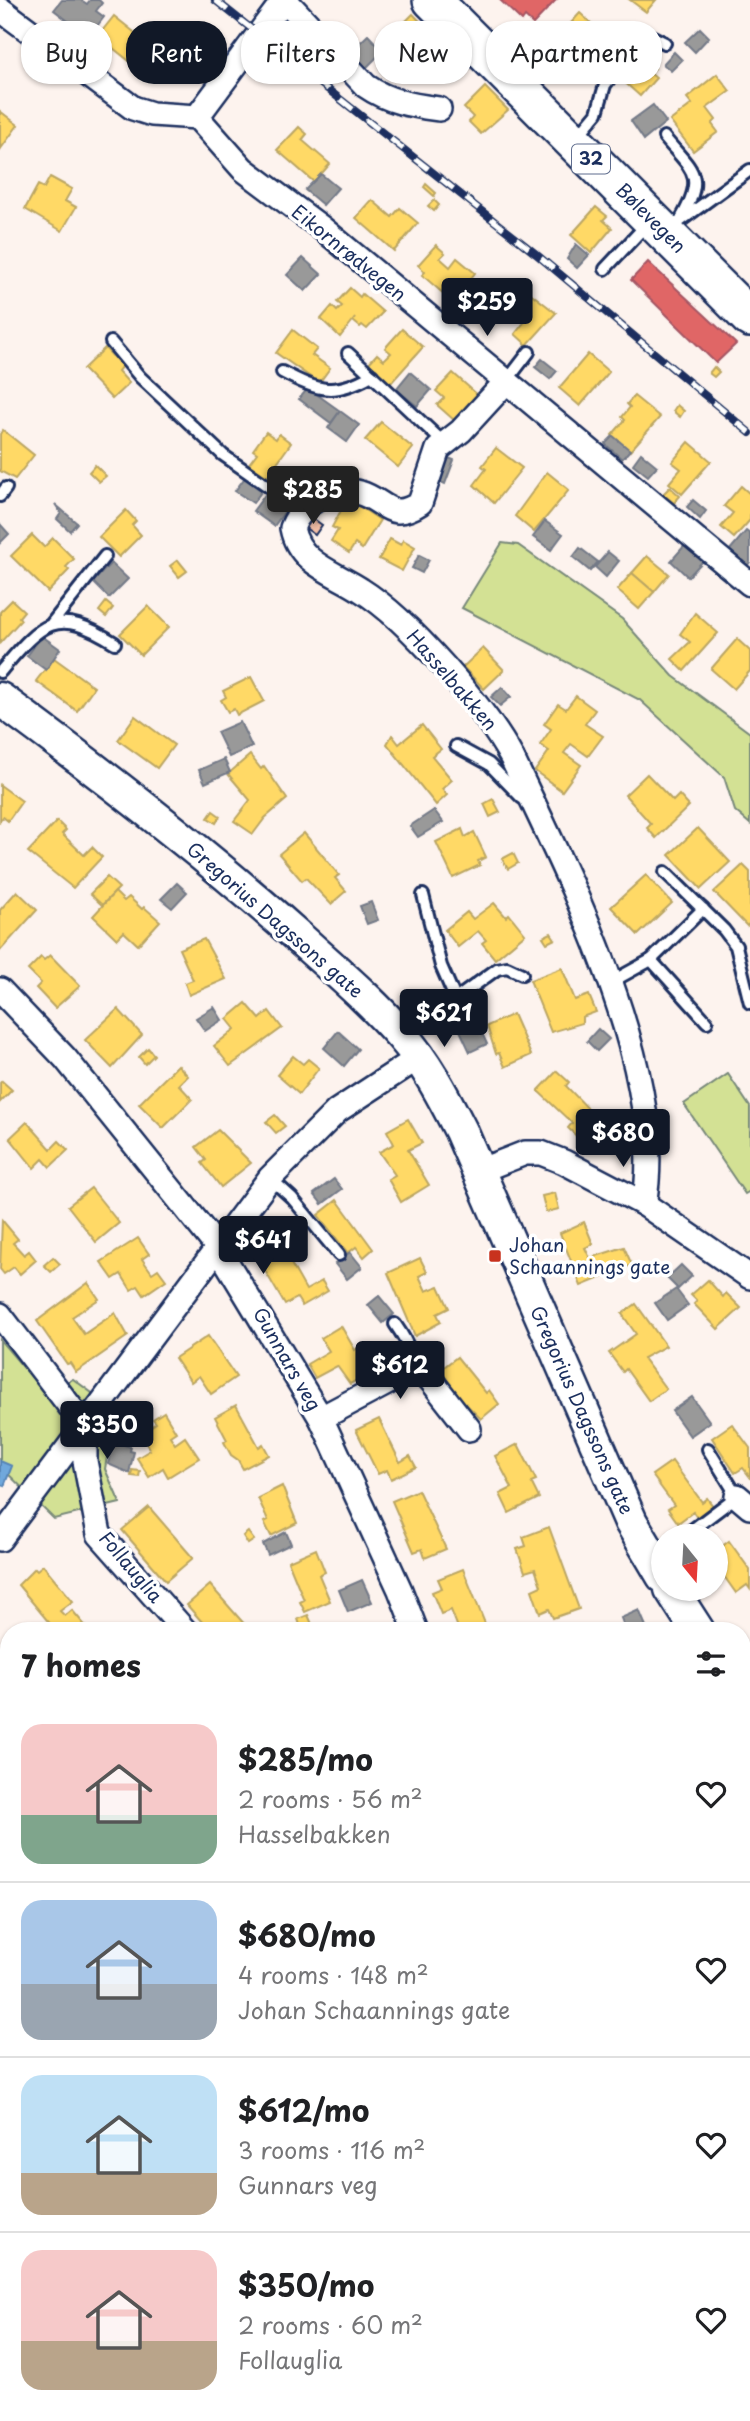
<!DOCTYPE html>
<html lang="en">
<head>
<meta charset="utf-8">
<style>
  :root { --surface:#fff; --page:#f6f6f6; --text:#202124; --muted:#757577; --line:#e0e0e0; --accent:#111827 }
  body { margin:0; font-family:"Playpen Sans",sans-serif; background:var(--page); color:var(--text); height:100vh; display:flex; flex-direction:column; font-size:26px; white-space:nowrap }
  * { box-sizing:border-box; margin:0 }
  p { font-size:23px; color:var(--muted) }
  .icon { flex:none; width:38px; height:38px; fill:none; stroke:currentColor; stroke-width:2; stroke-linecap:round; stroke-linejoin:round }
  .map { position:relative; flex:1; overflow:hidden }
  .sheet { position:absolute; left:0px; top:1622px; width:751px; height:800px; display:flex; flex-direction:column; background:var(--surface); border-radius:28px 28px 0 0; box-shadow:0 2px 5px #0004 }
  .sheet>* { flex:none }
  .banner { position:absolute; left:21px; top:21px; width:709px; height:63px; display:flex; gap:14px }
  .needle { width:46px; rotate:162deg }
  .controls { position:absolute; left:651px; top:1524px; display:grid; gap:14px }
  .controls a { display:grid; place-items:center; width:77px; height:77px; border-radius:50%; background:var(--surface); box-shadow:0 2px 5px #0004; font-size:35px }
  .price { position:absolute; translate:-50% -60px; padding:0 16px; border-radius:7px; background:var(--accent); color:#fff; font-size:23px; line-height:46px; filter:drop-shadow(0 2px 4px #0008) }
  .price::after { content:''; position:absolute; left:50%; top:42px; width:21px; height:16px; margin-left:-10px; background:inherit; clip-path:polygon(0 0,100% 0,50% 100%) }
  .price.on { background:#222; color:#fff }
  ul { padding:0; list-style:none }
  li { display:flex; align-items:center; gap:21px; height:175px; padding:0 21px }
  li+li { border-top:2px solid var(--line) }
  li span { display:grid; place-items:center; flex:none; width:196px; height:140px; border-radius:21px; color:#555 }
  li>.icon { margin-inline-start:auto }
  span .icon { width:84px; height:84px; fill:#fffc; stroke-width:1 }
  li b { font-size:30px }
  h2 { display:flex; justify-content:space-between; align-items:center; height:84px; padding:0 21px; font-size:30px }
  .chip { padding:0 24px; border-radius:28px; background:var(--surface); box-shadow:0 2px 5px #0004; font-size:24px; line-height:63px }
  .chip.on { background:var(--accent); color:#fff }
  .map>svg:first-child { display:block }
  .green { fill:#d3e194; stroke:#778879; stroke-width:2 }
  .homes { fill:#ffd966; stroke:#bba664; stroke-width:2 }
  .shops { fill:#e06666; stroke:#a55664; stroke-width:2 }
  .schools { fill:#6fa8dc; stroke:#5684b6; stroke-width:2 }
  .industry { fill:#999; stroke:#737987; stroke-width:2 }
  .building { fill:#f6c1a8; stroke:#1b2f5e; stroke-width:2 }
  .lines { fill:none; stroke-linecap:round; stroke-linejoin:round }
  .lane-casing { stroke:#1b2f5e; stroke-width:16 }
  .street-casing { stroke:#1b2f5e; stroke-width:28 }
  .secondary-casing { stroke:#1b2f5e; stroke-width:37 }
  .primary-casing { stroke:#1b2f5e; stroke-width:42 }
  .lane { stroke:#fff; stroke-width:10 }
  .street { stroke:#fff; stroke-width:23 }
  .secondary { stroke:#fff; stroke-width:32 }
  .primary { stroke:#fff; stroke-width:37 }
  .rail-casing { stroke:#1b2f5e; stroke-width:8 }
  .rail { stroke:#fff; stroke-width:5; stroke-dasharray:16; stroke-linecap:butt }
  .poi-dot { fill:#c8321e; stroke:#fff; stroke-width:2.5 }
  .labels { text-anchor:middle; stroke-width:7; stroke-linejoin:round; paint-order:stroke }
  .shield { fill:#fff; stroke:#5f6d8e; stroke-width:2 }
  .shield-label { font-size:18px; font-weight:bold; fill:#1b2f5e }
  .street-label { font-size:19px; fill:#1b2f5e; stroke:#fff }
  .poi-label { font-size:19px; fill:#1b2f5e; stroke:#fff; text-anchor:start }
</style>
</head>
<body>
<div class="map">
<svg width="750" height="2421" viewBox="0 0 750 2421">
  <rect width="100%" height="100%" fill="#fdf3ee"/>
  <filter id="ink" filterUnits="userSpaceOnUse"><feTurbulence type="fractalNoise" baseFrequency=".0143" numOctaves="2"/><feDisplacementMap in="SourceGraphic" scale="14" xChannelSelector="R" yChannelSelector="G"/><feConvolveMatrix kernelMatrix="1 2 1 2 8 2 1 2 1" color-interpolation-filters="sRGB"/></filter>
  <g filter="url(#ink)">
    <g class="green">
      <polygon points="502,543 518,545 622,619 673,676 750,733 750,824 735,811 724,777 640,700 462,608"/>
      <polygon points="728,1074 750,1107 750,1191 745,1194 684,1104"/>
      <polygon points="0,1340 46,1394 73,1379 92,1393 110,1437 105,1469 120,1503 54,1519 0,1466"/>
      <polygon points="750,2208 750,2344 742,2332 742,2215"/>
      <polygon points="244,2413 320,2413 320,2421 248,2421"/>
    </g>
    <g class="homes">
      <polygon points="630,0 656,0 646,12"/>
      <polygon points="580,13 604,35 587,55 562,33"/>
      <polygon points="413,14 434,36 393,76 382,66 403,44 393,34"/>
      <polygon points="114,16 149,44 133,64 98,36"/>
      <polygon points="643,57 655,68 650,73 656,78 640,96 621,79"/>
      <polygon points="717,74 730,91 707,108 716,120 712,124 718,132 693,151 670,121 692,104 687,98"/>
      <polygon points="485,87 508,110 481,134 469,122 473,117 464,108"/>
      <polygon points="0,111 18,125 0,150"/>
      <polygon points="299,127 307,134 302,140 330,164 314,182 277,150"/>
      <polygon points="50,177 72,189 65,201 76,207 62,231 25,209 38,185 44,188"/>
      <polygon points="426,184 436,193 434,196 424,187"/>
      <polygon points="372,200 392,217 400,208 418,223 394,251 356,218"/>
      <polygon points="434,200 439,205 434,211 428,206"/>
      <polygon points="596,207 607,216 603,220 612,228 591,253 571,235"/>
      <polygon points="436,245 445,253 440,258 450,267 457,258 475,273 453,302 422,275 425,272 418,265"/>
      <polygon points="350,288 360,297 362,294 383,312 367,329 362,325 360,327 353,321 355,318 340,337 321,319 332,306 337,311 342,306 337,302"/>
      <polygon points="529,292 556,313 527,345 515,334 526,320 518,313 526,305 521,301"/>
      <polygon points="402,329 423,347 390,384 368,364 377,354 384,360 391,353 385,348"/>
      <polygon points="293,330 317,349 312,355 330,368 319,383 276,353"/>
      <polygon points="105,348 122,366 118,371 129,383 112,399 83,369"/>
      <polygon points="588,354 609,372 580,406 559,388"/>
      <polygon points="714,367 719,372 714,377 709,373"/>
      <polygon points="453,373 480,397 455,421 437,405 444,398 436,391"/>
      <polygon points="634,396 660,417 630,451 612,435 625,420 622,417 630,407 627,404"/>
      <polygon points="677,405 684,411 680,417 673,411"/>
      <polygon points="381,422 413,448 398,467 365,440"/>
      <polygon points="3,430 34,455 15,479 0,471 0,434"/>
      <polygon points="266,432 276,439 279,434 291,443 266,478 248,465 257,453 253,450"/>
      <polygon points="689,442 711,461 682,494 669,483 681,469 672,462"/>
      <polygon points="496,448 522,468 494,503 474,485 486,469 482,466"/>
      <polygon points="95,465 106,476 99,482 89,472"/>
      <polygon points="547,472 569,490 534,532 515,516"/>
      <polygon points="741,486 750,494 750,520 734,538 721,527 733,513 724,506"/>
      <polygon points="670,487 680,496 674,503 663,494"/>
      <polygon points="345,503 355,509 357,505 380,520 362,549 355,544 349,553 331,541 338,530 332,527"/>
      <polygon points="126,510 136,521 132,525 141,535 119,557 99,537"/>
      <polygon points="32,535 44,547 53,538 74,559 66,567 69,570 48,592 11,556"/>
      <polygon points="390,539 401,545 403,540 415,547 402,571 379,559"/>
      <polygon points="647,556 669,574 654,592 632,573"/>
      <polygon points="178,560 187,571 179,577 170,566"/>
      <polygon points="632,573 654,592 639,609 617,590"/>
      <polygon points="12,600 24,611 19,617 21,620 0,643 0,612"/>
      <polygon points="106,602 113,608 106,617 99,611"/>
      <polygon points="148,606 169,627 141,655 120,634"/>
      <polygon points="695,613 718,633 684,671 672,659 690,642 680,634"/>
      <polygon points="737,639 750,651 750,671 734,689 711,669"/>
      <polygon points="483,648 504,670 484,689 463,667"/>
      <polygon points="54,658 94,687 77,711 36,681"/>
      <polygon points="251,677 264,701 237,715 234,709 228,712 221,700 226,697 223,691"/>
      <polygon points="576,696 595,710 585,724 603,736 588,756 571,744 564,753 581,765 562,791 535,771 549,751 540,745 551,729 544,724 558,704 566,709"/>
      <polygon points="135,716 174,745 157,768 118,740"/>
      <polygon points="422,725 441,749 432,756 452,780 442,789 447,795 436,805 387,744 392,735 399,744"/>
      <polygon points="250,755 261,769 264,766 287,799 265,818 253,834 234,821 250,800 228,774"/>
      <polygon points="647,774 673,801 679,795 689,806 656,838 647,828 651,824 625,795"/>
      <polygon points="0,785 22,801 8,821 3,817 0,821"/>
      <polygon points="493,799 500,812 490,817 484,804"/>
      <polygon points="213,811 220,816 216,823 208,818"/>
      <polygon points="57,821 66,830 62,834 84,855 92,847 102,857 73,888 28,852"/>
      <polygon points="698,828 730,862 701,889 669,855"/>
      <polygon points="462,829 465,837 474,832 486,857 478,861 480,865 453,878 436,842"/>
      <polygon points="304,833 339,875 335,878 346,891 331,904 306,878 302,881 279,854"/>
      <polygon points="513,853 518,863 508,869 502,859"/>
      <polygon points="743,865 750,872 750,923 747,926 714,892"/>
      <polygon points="646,875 672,903 638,935 611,907"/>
      <polygon points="107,877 119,888 102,905 90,894"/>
      <polygon points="17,891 37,910 0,951 0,910"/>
      <polygon points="115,892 124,901 129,897 142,909 144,907 160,921 138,945 124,932 117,939 93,916"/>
      <polygon points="494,903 506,917 509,914 525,934 495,959 482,943 486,940 478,931 458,947 445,930 467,912 473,919"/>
      <polygon points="551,933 555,939 547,943 543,937"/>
      <polygon points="204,939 226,979 189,995 185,983 193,980 179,949"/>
      <polygon points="50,955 80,986 55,1008 36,988 41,983 28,970 41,957 44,960"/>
      <polygon points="562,968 575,1000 589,995 596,1012 582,1017 582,1023 551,1032 530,980"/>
      <polygon points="246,1003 260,1019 269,1011 282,1028 230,1066 214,1046 235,1029 227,1019"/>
      <polygon points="118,1009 142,1035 112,1068 85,1040"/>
      <polygon points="513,1014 531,1055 505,1067 499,1053 496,1054 487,1026"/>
      <polygon points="148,1048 154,1055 145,1064 139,1057"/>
      <polygon points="293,1056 303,1064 308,1059 319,1068 299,1094 277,1075"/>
      <polygon points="178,1065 188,1076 179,1085 192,1099 163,1128 139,1104"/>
      <polygon points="557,1071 569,1082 566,1086 604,1125 601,1129 605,1133 590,1149 568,1128 572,1123 538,1091"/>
      <polygon points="2,1081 12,1090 0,1102 0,1083"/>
      <polygon points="275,1115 285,1126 276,1133 266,1122"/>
      <polygon points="408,1119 422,1143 408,1150 429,1185 401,1202 388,1179 395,1175 379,1152 394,1144 387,1131"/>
      <polygon points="27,1122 51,1149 59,1141 68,1150 50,1167 43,1159 34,1168 10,1138"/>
      <polygon points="218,1130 251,1163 221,1187 202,1163 206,1160 196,1147"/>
      <polygon points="91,1188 119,1223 96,1242 68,1206"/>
      <polygon points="555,1193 559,1209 546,1212 542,1196"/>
      <polygon points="337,1200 373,1249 364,1257 356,1247 348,1253 318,1215"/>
      <polygon points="2,1220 18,1239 13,1243 24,1255 29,1251 36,1260 20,1274 14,1267 4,1274 0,1269"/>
      <polygon points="584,1222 593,1244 585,1248 590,1258 624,1247 632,1265 581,1286 560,1233"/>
      <polygon points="282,1236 294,1257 289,1260 306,1290 322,1281 328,1291 302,1306 297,1298 285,1305 254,1252"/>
      <polygon points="138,1238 149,1254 142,1259 152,1273 158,1269 166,1280 144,1295 138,1286 131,1290 121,1274 113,1279 101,1262"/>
      <polygon points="53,1257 60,1264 51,1272 44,1265"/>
      <polygon points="420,1258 427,1272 419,1276 426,1291 439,1286 449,1308 437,1314 441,1322 415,1336 388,1273"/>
      <polygon points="708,1280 723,1297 726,1293 741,1308 718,1329 694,1304 697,1301 691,1295"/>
      <polygon points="88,1283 99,1299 72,1317 84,1334 115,1313 128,1336 76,1372 70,1363 67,1364 37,1321"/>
      <polygon points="636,1304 666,1346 643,1358 666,1389 649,1401 626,1369 623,1372 609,1353 636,1334 622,1314"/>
      <polygon points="341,1326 355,1350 360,1347 372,1372 350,1384 337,1366 315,1378 307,1364 329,1351 321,1338"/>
      <polygon points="208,1336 236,1377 211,1394 199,1376 191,1382 175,1358"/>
      <polygon points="457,1357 486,1393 489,1390 499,1404 481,1419 443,1381 446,1378 440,1370"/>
      <polygon points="236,1405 259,1447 263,1444 269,1455 243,1469 238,1460 231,1455 224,1442 227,1440 215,1417"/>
      <polygon points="164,1412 176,1432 170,1436 175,1444 185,1437 199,1458 168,1477 163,1468 149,1477 137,1458 150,1450 140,1434 156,1423 153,1419"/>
      <polygon points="379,1419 400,1462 410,1456 416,1467 391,1479 387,1470 378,1474 356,1430"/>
      <polygon points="732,1424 750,1448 750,1477 743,1468 735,1473 712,1438"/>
      <polygon points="518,1444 536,1480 531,1482 539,1498 509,1513 500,1494 512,1488 495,1456"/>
      <polygon points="672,1461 702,1502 707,1498 716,1510 700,1522 693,1512 678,1523 668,1509 674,1505 652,1475"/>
      <polygon points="132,1470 140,1471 139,1477 131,1476"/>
      <polygon points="282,1486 297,1523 271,1536 264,1522 268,1520 258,1498"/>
      <polygon points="418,1490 446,1549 425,1558 422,1549 414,1552 392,1501"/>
      <polygon points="149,1507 193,1558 166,1581 122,1530"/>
      <polygon points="549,1527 579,1609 553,1618 549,1609 540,1613 532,1590 541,1586 535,1569 525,1572 517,1549 526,1546 523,1537"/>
      <polygon points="248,1532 254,1540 248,1544 243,1536"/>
      <polygon points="729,1541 750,1570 750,1589 747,1585 736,1593 716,1565 716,1551"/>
      <polygon points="316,1549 325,1572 319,1575 330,1601 305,1612 300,1602 304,1600 288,1561"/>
      <polygon points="43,1565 73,1601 60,1611 65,1616 72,1610 88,1629 86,1631 56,1631 18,1585 35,1568 37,1570"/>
      <polygon points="463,1569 488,1631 450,1631 458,1628 451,1610 441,1614 432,1592 442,1588 438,1579"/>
      <polygon points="210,1585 246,1626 240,1631 210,1631 187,1605"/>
      <polygon points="308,1615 312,1624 301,1628 298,1619"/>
      <polygon points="750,1806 750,1842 742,1822 742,1809"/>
    </g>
    <g class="shops">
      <polygon points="500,0 556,0 533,24 525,17 522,21"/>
      <polygon points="648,262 736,344 716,363 631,280"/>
    </g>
    <polygon class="schools" points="0,1461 12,1466 4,1486 0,1484"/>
    <g class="industry">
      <polygon points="62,0 81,0 87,4 90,0 99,0 102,3 96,11 104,17 91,34 84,28 81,31 54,10"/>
      <polygon points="700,28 709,37 695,52 685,42"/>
      <polygon points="368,35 383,51 364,70 348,54"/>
      <polygon points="674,52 682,60 671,71 663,64"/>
      <polygon points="653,105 666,122 644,140 631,121"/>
      <polygon points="321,174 338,188 323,205 305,190"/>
      <polygon points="576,244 589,255 577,268 567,259"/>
      <polygon points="303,258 321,274 305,291 287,275"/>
      <polygon points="542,359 557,371 550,379 535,367"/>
      <polygon points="410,372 431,390 417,406 396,389"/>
      <polygon points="308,388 340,411 331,423 299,399"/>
      <polygon points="340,411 359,425 347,442 328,428"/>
      <polygon points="613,436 630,450 622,459 605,444"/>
      <polygon points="641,453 657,466 648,476 633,464"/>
      <polygon points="443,456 454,460 445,484 434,479"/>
      <polygon points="246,476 264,488 253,503 235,491"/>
      <polygon points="265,495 286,510 274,526 253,511"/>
      <polygon points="693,500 706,511 700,519 687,507"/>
      <polygon points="55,504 77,523 70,531 57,519 61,513"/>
      <polygon points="545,521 563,534 551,550 533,537"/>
      <polygon points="0,524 9,534 0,543"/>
      <polygon points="746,531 750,534 750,562 747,566 729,551"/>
      <polygon points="686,544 704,560 688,577 671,561"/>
      <polygon points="580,548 598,562 590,571 573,557"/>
      <polygon points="608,552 619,561 606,577 595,567"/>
      <polygon points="419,555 429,560 422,573 412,568"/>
      <polygon points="111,563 128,579 109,598 93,582"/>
      <polygon points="42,636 60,649 46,670 27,656"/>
      <polygon points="502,687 511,697 500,706 491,697"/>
      <polygon points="240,722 252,747 229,757 217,732"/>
      <polygon points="224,759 230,772 205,783 199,770"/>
      <polygon points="434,810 443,822 418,837 410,826"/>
      <polygon points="177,883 187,892 172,908 161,899"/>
      <polygon points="371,902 378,920 367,924 360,906"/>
      <polygon points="214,1007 222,1020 205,1031 196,1018"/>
      <polygon points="474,1016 487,1044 470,1052 457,1024"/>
      <polygon points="598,1029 609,1039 597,1051 587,1041"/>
      <polygon points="338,1031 358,1049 344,1066 324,1048"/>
      <polygon points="334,1179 342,1189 322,1204 314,1194"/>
      <polygon points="350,1252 362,1267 347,1279 335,1264"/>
      <polygon points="681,1265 692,1276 678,1289 667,1278"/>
      <polygon points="676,1289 688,1305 667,1320 655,1303"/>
      <polygon points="379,1296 394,1314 383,1323 368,1305"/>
      <polygon points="692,1397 710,1422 690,1436 672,1411"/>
      <polygon points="113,1442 131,1447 130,1451 134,1452 129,1473 108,1464"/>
      <polygon points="286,1532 291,1544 268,1555 263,1544"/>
      <polygon points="362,1580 372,1602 348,1612 339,1590"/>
      <polygon points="639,1610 648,1631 626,1631 621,1618"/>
    </g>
    <polygon class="building" points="311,517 322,525 315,535 304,527"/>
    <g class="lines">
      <g class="lane-casing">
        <g id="lane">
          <polyline points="577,137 597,113 605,85 636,44 653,37 665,43"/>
          <path d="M664,137C692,171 706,174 682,217"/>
          <polyline points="668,230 750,170"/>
          <polyline points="605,269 648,223"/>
          <polyline points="111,342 140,377 223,455 302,510"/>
          <polyline points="348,353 444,443"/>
          <path d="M282,372C320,392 335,396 372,375"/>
          <polyline points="506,382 529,352"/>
          <polyline points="0,496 6,488"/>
          <polyline points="52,623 105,556"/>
          <path d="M0,672C41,624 55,605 115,643"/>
          <polyline points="456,746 489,764 522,798"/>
          <polyline points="665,872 724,930 736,946 750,1003"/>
          <polyline points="423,895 441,966 455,998"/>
          <polyline points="651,960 707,1022"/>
          <polyline points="611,982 651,960 703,909"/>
          <polyline points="405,1036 497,969 507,967 522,974"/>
          <polyline points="270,1178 292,1198 339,1255"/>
          <path d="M395,1324C406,1340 417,1355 404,1374"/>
          <polyline points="692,1530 737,1496 708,1449"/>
          <polyline points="742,1734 750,1737"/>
        </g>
      </g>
      <g class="street-casing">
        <g id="street">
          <path d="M285,0L366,86C389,102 411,105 439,109"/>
          <polyline points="0,9 133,108 152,114 197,117 243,169 323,229 750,584"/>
          <polyline points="197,117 284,0"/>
          <path d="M506,382L461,431L438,449L420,503C390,523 385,500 360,493C333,484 302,502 292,528C299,564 334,572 361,590C409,620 485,708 512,758C568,877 669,1072 644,1204"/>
          <polyline points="0,990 65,1058 218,1248 321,1418 400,1590 416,1631"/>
          <polyline points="479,1171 525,1153 541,1153 564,1162 644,1204 750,1277"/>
          <polyline points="0,1315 85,1426 85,1461 99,1534 185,1631"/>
          <polyline points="321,1418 404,1374 421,1372 430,1379 469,1429"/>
          <polyline points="737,1496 750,1507"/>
          <polyline points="0,1539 270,1178 337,1111 418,1058"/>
          <polyline points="742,1667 750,1662"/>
        </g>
      </g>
      <g class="secondary-casing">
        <g id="secondary">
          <path d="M0,699C101,773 201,850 295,934C331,967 370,999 402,1036C427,1064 444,1098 461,1131L631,1522L663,1576"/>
          <polyline points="671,1589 698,1631"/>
          <polyline points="742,1684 750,1693"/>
        </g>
      </g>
      <g class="primary-casing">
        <polyline id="primary" points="432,0 750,318"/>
      </g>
      <use href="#lane" class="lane"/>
      <use href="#street" class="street"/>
      <use href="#secondary" class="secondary"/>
      <use href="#primary" class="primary"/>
      <g class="rail-casing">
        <polyline id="rail" points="215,0 536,254 750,433"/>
      </g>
      <use href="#rail" class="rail"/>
    </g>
  </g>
  <rect class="poi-dot" x="488" y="1249" width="14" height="14" rx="3.5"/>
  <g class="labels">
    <rect class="shield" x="572" y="144.5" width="38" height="29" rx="5"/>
    <g class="shield-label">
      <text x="591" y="165">32</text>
    </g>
    <g class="street-label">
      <text transform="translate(651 218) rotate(45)" y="7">Bølevegen</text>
      <text transform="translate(349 253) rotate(39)" y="7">Eikornrødvegen</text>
      <text transform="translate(452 680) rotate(49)" y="7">Hasselbakken</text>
      <text transform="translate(275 920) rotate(41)" y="7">Gregorius Dagssons gate</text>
      <text transform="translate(287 1359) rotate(60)" y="7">Gunnars veg</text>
      <text transform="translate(582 1410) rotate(66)" y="7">Gregorius Dagssons gate</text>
      <text transform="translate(131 1567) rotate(50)" y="7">Follauglia</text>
    </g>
    <g class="poi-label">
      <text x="509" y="1252">Johan<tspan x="509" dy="22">Schaannings gate</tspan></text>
    </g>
  </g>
</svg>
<div class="controls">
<a><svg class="needle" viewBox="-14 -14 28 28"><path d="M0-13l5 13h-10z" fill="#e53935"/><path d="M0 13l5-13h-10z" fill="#757577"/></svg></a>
</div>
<b class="price" style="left:487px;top:338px">$259</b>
<b class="price on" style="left:313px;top:526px">$285</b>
<b class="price" style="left:444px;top:1049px">$621</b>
<b class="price" style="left:623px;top:1169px">$680</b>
<b class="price" style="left:263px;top:1276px">$641</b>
<b class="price" style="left:400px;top:1401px">$612</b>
<b class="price" style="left:107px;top:1461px">$350</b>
<div class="banner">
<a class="chip">Buy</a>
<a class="chip on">Rent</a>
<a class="chip">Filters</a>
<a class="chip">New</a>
<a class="chip">Apartment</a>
</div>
<section class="sheet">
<h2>7 homes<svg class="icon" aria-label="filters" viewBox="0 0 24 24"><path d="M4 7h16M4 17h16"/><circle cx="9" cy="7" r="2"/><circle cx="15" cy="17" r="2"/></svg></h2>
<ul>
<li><span style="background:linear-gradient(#f6c9c9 65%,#7fa58c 0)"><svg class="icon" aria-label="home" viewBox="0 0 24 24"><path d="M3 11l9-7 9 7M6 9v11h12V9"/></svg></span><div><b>$285/mo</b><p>2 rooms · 56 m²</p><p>Hasselbakken</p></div><svg class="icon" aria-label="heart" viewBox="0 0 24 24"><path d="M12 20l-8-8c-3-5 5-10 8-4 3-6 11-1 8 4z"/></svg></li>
<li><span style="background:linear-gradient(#a9c7e8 60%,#9aa5b1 0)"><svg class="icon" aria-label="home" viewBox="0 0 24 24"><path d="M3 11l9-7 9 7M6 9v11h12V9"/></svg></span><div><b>$680/mo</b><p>4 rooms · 148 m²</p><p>Johan Schaannings gate</p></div><svg class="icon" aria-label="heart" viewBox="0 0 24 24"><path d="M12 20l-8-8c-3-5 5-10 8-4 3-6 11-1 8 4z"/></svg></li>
<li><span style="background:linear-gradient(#bfe0f5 70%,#b9a48a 0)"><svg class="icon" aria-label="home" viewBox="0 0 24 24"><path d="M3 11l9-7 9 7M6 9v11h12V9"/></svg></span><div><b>$612/mo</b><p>3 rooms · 116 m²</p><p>Gunnars veg</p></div><svg class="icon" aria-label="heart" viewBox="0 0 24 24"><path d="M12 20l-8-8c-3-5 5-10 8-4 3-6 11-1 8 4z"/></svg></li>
<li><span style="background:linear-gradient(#f6c9c9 65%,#b9a48a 0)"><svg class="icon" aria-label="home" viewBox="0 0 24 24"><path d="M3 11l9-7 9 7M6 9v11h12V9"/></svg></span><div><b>$350/mo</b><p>2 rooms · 60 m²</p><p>Follauglia</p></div><svg class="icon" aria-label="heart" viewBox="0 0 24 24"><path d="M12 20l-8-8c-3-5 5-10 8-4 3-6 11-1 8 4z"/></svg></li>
</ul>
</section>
</div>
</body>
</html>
